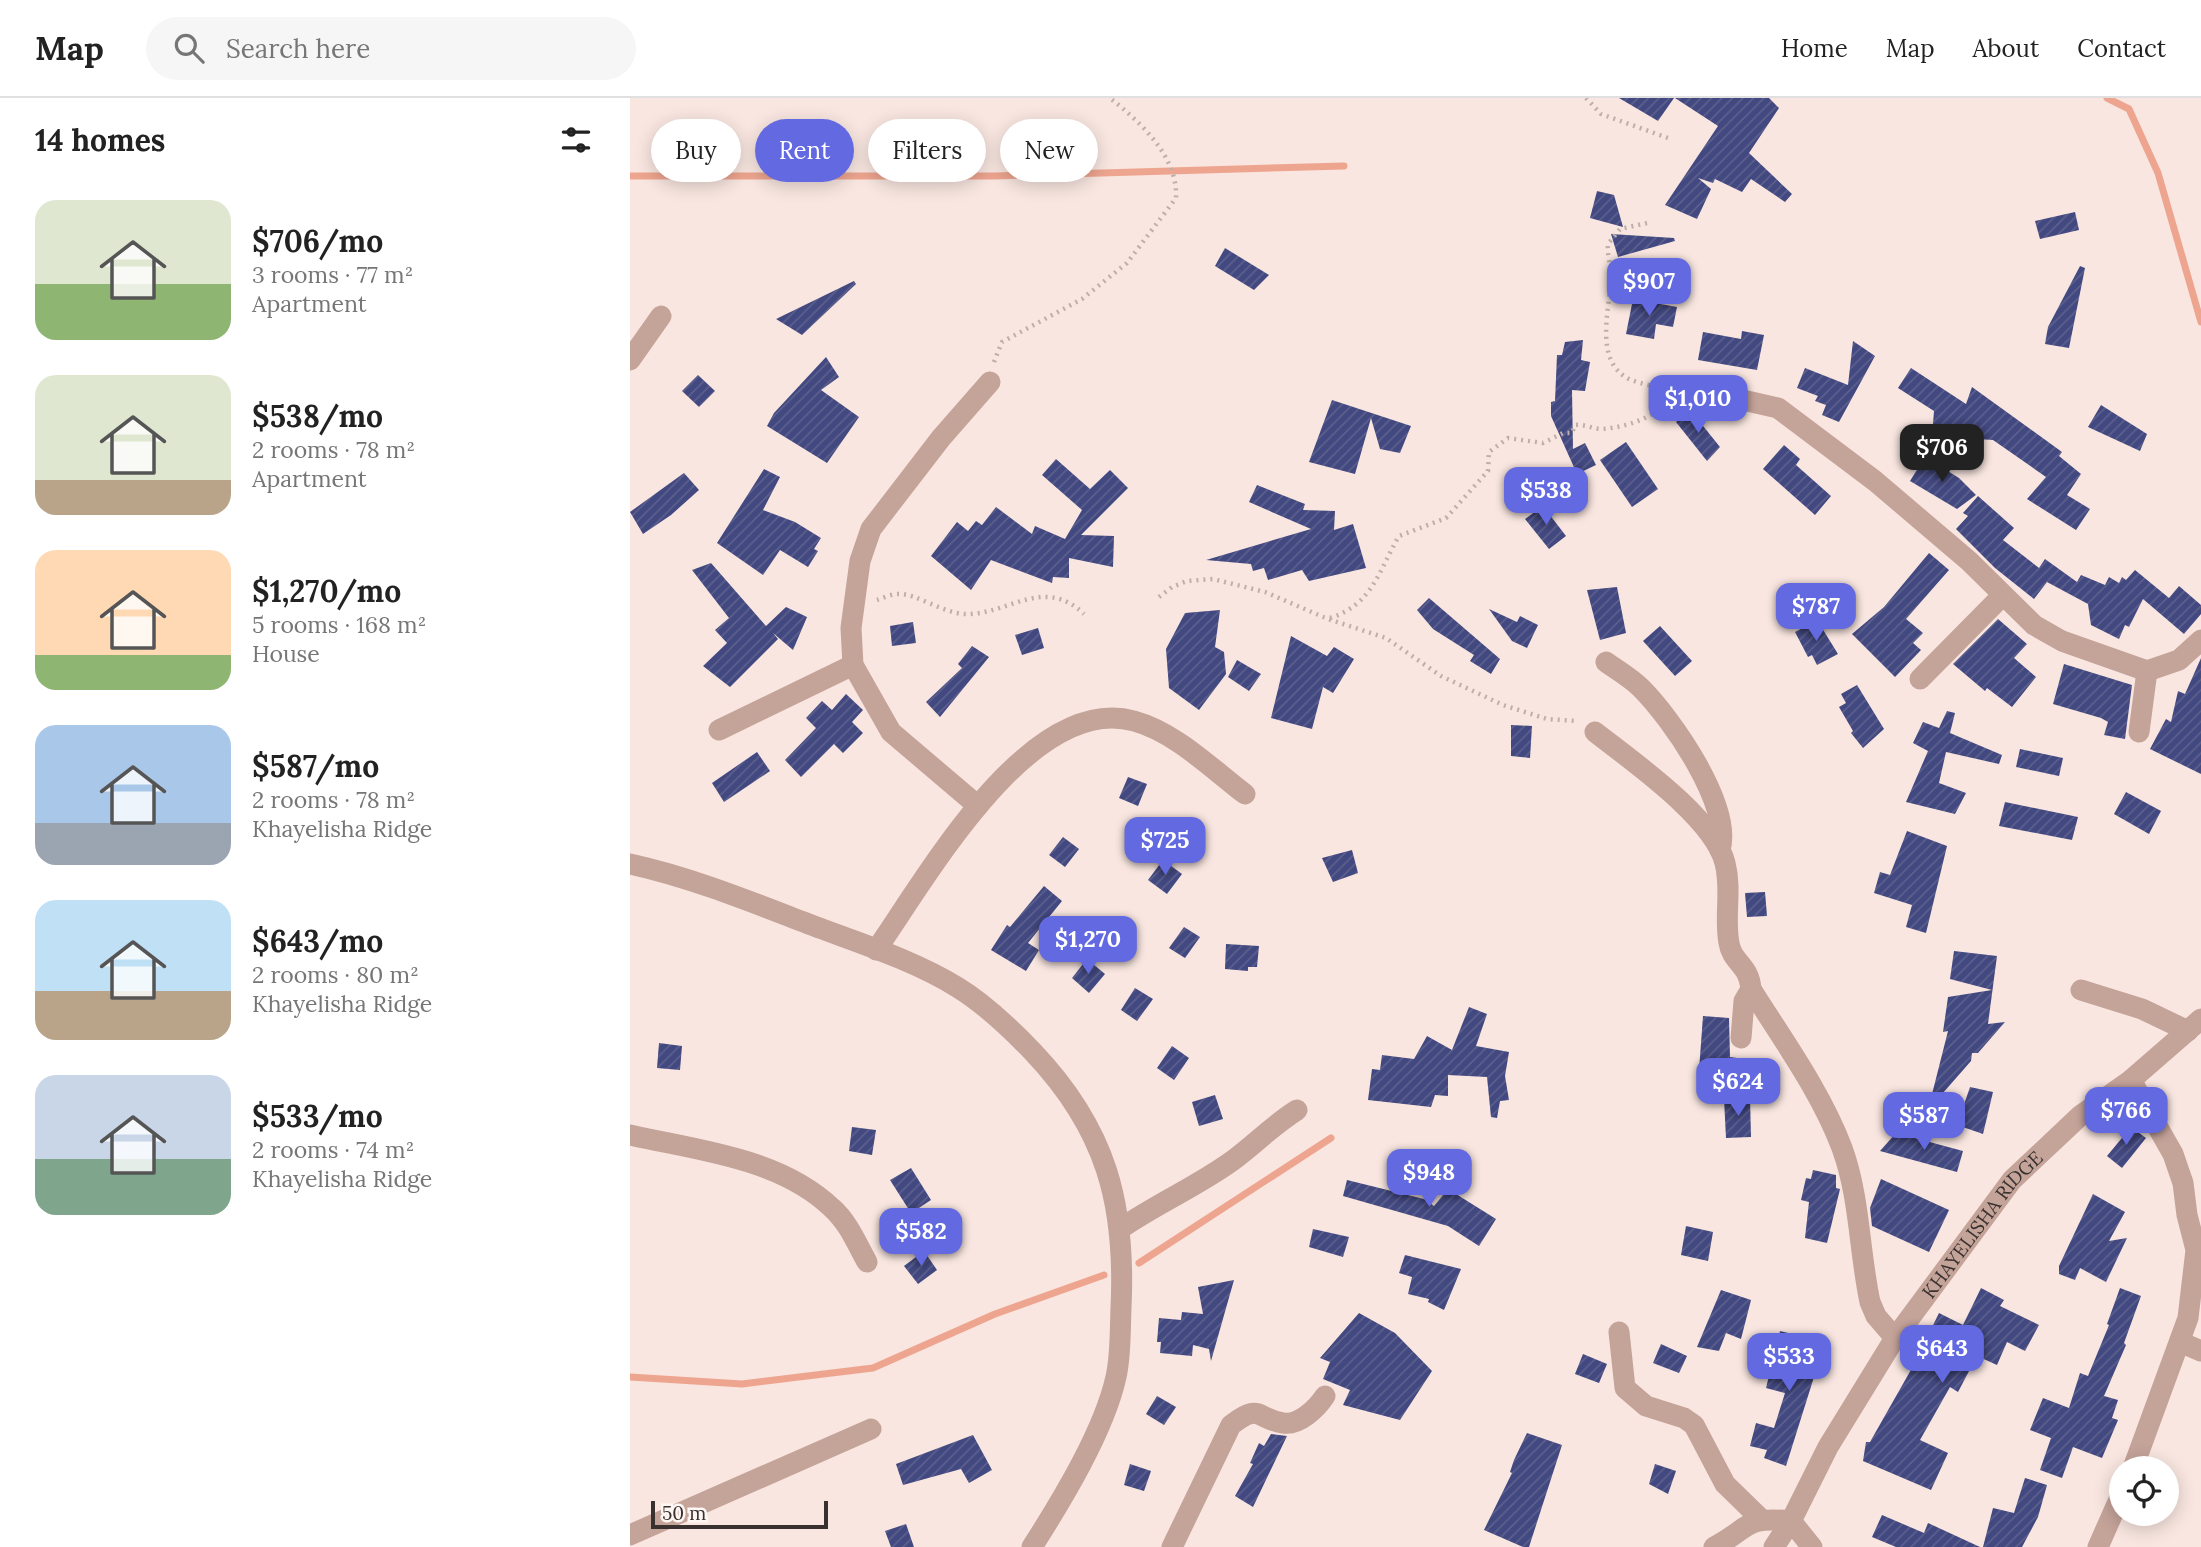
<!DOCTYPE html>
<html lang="en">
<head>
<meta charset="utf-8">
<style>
  :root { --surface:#fff; --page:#f6f6f6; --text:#222; --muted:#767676; --line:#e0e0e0; --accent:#6369e1 }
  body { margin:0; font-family:Lora,serif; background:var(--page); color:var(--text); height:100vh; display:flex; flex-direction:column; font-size:26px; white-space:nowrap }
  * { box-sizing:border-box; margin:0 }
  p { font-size:23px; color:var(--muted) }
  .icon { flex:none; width:38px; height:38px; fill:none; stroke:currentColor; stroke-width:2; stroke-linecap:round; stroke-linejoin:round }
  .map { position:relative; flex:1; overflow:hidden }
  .sheet { display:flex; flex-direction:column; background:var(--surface); width:630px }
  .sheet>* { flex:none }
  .hud { position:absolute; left:21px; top:21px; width:665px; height:63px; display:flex; gap:14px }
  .fabs { position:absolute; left:1479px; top:1358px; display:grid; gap:14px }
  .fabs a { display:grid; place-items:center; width:70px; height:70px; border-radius:50%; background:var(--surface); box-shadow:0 4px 18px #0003; font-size:35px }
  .scale { position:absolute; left:21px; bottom:18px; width:177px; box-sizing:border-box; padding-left:7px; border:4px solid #39312f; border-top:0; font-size:19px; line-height:24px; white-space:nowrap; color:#39312f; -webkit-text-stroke:5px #fef6f3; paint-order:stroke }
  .price { position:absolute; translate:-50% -60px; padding:0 16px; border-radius:14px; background:var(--accent); color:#fff; font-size:23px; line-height:46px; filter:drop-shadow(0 2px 4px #0008) }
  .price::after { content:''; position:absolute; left:50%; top:42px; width:21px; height:16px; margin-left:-10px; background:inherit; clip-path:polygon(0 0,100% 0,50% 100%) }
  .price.selected { background:#222; color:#fff }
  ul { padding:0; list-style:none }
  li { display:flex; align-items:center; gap:21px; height:175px; padding:0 35px }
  li span { display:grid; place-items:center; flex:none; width:196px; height:140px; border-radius:21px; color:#555 }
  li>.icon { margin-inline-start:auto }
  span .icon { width:84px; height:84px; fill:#fffc; stroke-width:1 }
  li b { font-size:30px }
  h2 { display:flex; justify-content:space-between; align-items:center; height:84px; padding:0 35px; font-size:30px }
  .pill { padding:0 24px; border-radius:32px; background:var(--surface); box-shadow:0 4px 18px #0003; font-size:24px; line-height:63px }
  .pill.selected { background:var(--accent); color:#fff }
  header { display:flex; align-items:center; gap:42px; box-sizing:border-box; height:98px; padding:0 35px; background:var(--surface); border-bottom:2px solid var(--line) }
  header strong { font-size:33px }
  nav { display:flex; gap:38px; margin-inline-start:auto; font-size:24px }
  .search { width:490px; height:63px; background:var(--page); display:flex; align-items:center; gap:18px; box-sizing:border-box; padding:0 24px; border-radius:38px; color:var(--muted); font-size:26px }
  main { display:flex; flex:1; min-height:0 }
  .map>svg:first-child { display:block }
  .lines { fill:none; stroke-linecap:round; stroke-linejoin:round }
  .stream { stroke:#eea58f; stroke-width:7 }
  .building { fill:url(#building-hatch) }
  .path { stroke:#beafaa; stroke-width:4.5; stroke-dasharray:2 5; stroke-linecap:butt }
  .minor { stroke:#c4a399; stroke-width:21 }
  .labels { text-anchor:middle; stroke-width:7; stroke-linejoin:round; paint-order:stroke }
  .street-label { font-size:19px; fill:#39312f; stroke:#fef6f3 }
</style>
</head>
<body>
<header>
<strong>Map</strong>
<div class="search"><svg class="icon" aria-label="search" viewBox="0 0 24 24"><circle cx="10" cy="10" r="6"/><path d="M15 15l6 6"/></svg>Search here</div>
<nav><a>Home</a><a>Map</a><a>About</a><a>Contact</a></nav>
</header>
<main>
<section class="sheet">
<h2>14 homes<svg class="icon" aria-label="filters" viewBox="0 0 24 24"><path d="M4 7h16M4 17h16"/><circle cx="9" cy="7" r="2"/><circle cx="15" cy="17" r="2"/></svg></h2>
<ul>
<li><span style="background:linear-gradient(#dfe7d0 60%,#8fb573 0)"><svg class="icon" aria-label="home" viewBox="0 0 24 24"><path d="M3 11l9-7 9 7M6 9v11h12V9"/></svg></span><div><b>$706/mo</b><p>3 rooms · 77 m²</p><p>Apartment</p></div></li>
<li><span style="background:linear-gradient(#dfe7d0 75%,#b9a48a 0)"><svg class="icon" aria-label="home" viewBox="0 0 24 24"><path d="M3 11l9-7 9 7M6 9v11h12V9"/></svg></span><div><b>$538/mo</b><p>2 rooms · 78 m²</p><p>Apartment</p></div></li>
<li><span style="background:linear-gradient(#ffd9b3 75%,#8fb573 0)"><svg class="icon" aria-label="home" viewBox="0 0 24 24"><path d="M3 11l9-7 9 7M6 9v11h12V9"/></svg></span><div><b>$1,270/mo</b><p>5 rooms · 168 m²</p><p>House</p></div></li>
<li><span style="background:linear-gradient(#a9c7e8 70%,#9aa5b1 0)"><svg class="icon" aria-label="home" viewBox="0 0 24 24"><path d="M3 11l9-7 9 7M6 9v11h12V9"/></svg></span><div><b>$587/mo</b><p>2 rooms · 78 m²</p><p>Khayelisha Ridge</p></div></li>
<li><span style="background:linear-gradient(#bfe0f5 65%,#b9a48a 0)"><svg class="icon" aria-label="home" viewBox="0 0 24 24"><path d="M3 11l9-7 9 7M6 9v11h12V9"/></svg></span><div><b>$643/mo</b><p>2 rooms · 80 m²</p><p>Khayelisha Ridge</p></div></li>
<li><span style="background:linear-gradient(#c9d6e8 60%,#7fa58c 0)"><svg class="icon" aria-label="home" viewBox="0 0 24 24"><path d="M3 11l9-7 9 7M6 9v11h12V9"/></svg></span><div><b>$533/mo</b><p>2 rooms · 74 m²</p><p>Khayelisha Ridge</p></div></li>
</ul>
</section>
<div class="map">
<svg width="1571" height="1449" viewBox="0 0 1571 1449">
  <defs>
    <pattern id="building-hatch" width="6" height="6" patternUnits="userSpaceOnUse" patternTransform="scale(1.75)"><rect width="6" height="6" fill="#424880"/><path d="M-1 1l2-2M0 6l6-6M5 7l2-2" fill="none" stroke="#5c608d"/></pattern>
  </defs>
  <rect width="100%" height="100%" fill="#f9e6e0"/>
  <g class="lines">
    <g class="stream">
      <polyline points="1477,0 1499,11 1528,75 1571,224"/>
      <polyline points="0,78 365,78 714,68"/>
      <polyline points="509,1165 701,1040"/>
      <polyline points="0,1279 112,1286 243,1270 365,1216 474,1177"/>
    </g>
  </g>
  <g class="building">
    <polygon points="989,0 1044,0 1028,23"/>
    <polygon points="1045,0 1139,0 1149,10 1119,55 1162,96 1155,104 1121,81 1112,94 1085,81 1083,85 1068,80 1081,91 1067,121 1035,107 1088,28"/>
    <polygon points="967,93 984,97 993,129 960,120"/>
    <polygon points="1445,114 1449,132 1410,141 1405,123"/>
    <polygon points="981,136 1044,140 1045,143 988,159"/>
    <polygon points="595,150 639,177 624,192 585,168"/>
    <polygon points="1450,168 1455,170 1439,250 1415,246 1418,229"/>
    <polygon points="224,183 226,186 172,237 146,221"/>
    <polygon points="1003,201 1047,209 1043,229 1026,226 1024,241 996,236"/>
    <polygon points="1112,233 1134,237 1127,272 1068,262 1073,234 1111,241"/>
    <polygon points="953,242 951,262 960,264 955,293 942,292 943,351 955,345 966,367 947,376 921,318 921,304 925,303 927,257 932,257 935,244"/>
    <polygon points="1223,243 1245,258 1209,324 1192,317 1196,307 1185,303 1188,298 1167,290 1175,270 1218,287"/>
    <polygon points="196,259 209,279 191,292 229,319 197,365 137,328 144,315"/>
    <polygon points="1281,270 1336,306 1342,289 1432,354 1429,358 1451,376 1437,397 1460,411 1446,432 1397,401 1416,379 1363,342 1302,338 1304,313 1268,290"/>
    <polygon points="68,277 85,293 69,309 52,293"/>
    <polygon points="702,302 781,328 770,355 750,351 741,320 725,376 679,364"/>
    <polygon points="1471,307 1517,336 1510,353 1458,329"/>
    <polygon points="1061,313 1090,349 1077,363 1046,324"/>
    <polygon points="996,344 1028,391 1002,409 970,362"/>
    <polygon points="1154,347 1170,361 1166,367 1201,398 1185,417 1133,371"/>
    <polygon points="1295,359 1329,380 1346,397 1327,411 1280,383"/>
    <polygon points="426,361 460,391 480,372 498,390 451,437 484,438 483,469 439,460 439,480 423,479 422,485 361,462 341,492 301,458 327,424 338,433 346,423 352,427 366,409 402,436 405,428 435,441 452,412 412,377"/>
    <polygon points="134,371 150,379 133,412 165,424 191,440 184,451 188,453 178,469 150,452 133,477 87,445"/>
    <polygon points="54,375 69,392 41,417 13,436 0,414"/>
    <polygon points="627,387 675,406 673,412 705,413 704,432 723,426 736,470 679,483 672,472 638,482 634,470 623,473 621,466 576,462 681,431 619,404"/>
    <polygon points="1348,398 1384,430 1373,442 1409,470 1415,461 1447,484 1451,477 1475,487 1479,479 1489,485 1492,479 1496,482 1505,472 1539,500 1549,488 1571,507 1571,516 1554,536 1513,501 1499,529 1495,527 1489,541 1461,527 1458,506 1417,484 1404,501 1365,470 1326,431 1338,418 1333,415"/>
    <polygon points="913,408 936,438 919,451 895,421"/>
    <polygon points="1299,455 1319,472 1276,521 1293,535 1283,545 1291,552 1265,579 1222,536 1254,509"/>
    <polygon points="81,465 136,528 156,509 177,519 163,552 143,535 148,541 100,589 73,568 97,545 85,532 99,520 62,472"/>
    <polygon points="987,489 996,535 970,542 957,492"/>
    <polygon points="799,500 870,561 861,576 840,563 844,557 803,531 787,512"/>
    <polygon points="859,511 887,524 890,518 908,527 897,550 882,543"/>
    <polygon points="590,512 585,549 594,554 596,576 569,612 539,590 536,551 555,515"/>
    <polygon points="1368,521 1397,546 1384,560 1406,579 1382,609 1357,590 1355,593 1323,566"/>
    <polygon points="1187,522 1208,556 1187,567 1182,557 1178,559 1165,534"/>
    <polygon points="283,524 286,545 262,548 260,528"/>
    <polygon points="1030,528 1062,563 1045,578 1013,543"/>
    <polygon points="408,530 414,550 392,557 385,537"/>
    <polygon points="661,538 697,558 704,549 724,561 703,595 693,589 682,631 641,620"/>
    <polygon points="342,548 359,559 310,619 296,604 332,570 328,566"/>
    <polygon points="1571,560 1571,676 1520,651 1536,621 1541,624 1548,593 1555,596"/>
    <polygon points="607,562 631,576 619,593 598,579"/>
    <polygon points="1434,566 1502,587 1495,641 1474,637 1478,624 1471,620 1423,606"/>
    <polygon points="1227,587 1254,631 1233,650 1221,635 1223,633 1209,609 1216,605 1211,596"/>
    <polygon points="216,596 233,612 222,624 233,635 213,655 204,646 171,679 155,662 186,630 176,620 192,603 202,612"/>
    <polygon points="1317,613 1325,615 1320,635 1372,657 1369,666 1316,654 1309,685 1336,695 1325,716 1276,704 1298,653 1283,645 1293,624 1309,630"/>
    <polygon points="881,627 902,628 900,660 881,658"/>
    <polygon points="1390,651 1433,660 1429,678 1386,669"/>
    <polygon points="127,654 140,673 94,704 82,685"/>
    <polygon points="498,679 517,686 508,708 489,700"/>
    <polygon points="1496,694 1531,713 1519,736 1484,716"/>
    <polygon points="1375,704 1448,719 1442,742 1369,728"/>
    <polygon points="1277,733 1317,748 1296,835 1276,829 1282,807 1244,795 1250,774 1260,777"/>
    <polygon points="433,739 449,751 435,769 419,757"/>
    <polygon points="722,752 728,775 703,784 692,760"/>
    <polygon points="533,762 552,776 537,796 518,782"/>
    <polygon points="414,788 432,803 398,845 409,852 396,873 361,852 377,827 380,829"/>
    <polygon points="1135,794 1137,818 1117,819 1115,795"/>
    <polygon points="554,829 570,839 555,860 539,850"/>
    <polygon points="596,846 629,848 627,869 618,869 618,873 595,871"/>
    <polygon points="1324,853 1367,858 1358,926 1375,924 1348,955 1342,955 1341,963 1298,1012 1318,933 1313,934 1318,899 1362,892 1320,881"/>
    <polygon points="457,861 475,876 459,895 442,880"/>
    <polygon points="505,890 523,901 507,923 491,912"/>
    <polygon points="839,909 857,916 846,948 879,954 875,978 879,1002 870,1003 867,1020 861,1019 857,979 818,977 818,998 805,997 801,1009 738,1002 742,971 750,972 752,957 784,961 797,938 822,952"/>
    <polygon points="1073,918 1099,920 1100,959 1107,960 1105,989 1068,986"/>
    <polygon points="29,945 52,948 50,972 27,970"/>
    <polygon points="542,948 559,960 544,982 527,970"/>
    <polygon points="1340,989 1363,994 1353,1036 1327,1027"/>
    <polygon points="585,997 593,1021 569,1028 562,1004"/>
    <polygon points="1120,1000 1121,1039 1096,1040 1094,1001"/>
    <polygon points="222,1029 246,1032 242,1057 219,1053"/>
    <polygon points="1501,1029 1516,1040 1492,1070 1477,1058"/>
    <polygon points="1266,1035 1333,1053 1327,1074 1250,1053"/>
    <polygon points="281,1070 301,1102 281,1115 260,1082"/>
    <polygon points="1183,1072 1206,1077 1206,1090 1210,1091 1197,1145 1175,1140 1179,1104 1171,1102 1176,1080 1181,1081"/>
    <polygon points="1251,1081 1319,1112 1299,1154 1242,1128 1240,1110"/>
    <polygon points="717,1082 794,1101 804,1108 818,1091 866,1121 849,1148 818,1128 713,1098"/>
    <polygon points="1463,1096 1495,1114 1479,1143 1497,1140 1476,1184 1450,1170 1445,1182 1429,1176 1429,1168"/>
    <polygon points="1056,1128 1083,1134 1078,1163 1051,1157"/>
    <polygon points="683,1131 719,1139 713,1159 679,1149"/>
    <polygon points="294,1153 307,1172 288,1186 274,1168"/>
    <polygon points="775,1157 831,1171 814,1212 798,1204 799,1201 778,1196 782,1179 769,1175"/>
    <polygon points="604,1182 581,1263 579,1251 563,1247 562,1258 530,1255 531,1244 527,1244 529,1220 551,1222 552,1214 573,1216 568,1189"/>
    <polygon points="1351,1190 1374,1202 1370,1208 1409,1227 1395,1253 1377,1244 1367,1267 1347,1258 1328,1294 1320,1289 1290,1342 1318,1355 1301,1392 1233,1363 1236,1344 1240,1344 1282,1270 1309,1215 1333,1227"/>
    <polygon points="1490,1190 1511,1198 1494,1245 1496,1247 1474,1298 1488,1302 1482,1320 1488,1322 1472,1360 1443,1349 1432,1380 1410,1372 1421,1340 1400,1332 1413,1300 1439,1310 1450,1275 1458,1278 1479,1227 1477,1226"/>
    <polygon points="1091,1192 1121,1202 1111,1241 1096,1235 1089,1253 1067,1249"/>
    <polygon points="729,1215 765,1235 802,1273 770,1322 713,1307 720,1292 693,1281 700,1264 690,1260"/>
    <polygon points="1150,1233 1195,1244 1156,1368 1134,1360 1137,1352 1120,1348 1126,1325 1144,1330 1155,1295 1136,1290"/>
    <polygon points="1031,1246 1057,1258 1049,1275 1023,1265"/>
    <polygon points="953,1256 977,1266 969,1285 945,1276"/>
    <polygon points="527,1298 546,1309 534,1327 516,1316"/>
    <polygon points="897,1335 932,1347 899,1449 893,1449 854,1432 882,1375 880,1374 884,1362"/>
    <polygon points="641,1336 657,1338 623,1409 605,1398 623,1366 620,1365 629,1345 634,1348"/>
    <polygon points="343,1337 362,1372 339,1385 331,1371 273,1387 266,1366"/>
    <polygon points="500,1366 521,1373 514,1393 494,1387"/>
    <polygon points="1025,1366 1046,1373 1038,1396 1019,1386"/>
    <polygon points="1395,1380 1417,1387 1408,1419 1392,1449 1353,1449 1363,1410 1384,1415"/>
    <polygon points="1252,1417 1294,1435 1298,1425 1350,1449 1266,1449 1242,1439"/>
    <polygon points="276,1426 284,1449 261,1449 255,1433"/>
  </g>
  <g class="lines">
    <g class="path">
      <polyline points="956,0 971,16 1038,40"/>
      <path d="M1017,125L990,131L978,146C977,157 981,168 981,179C980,210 963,263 999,281C1010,286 1025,288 1037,291"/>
      <path d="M364,264L372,244L452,201L497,165L546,100C548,58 510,24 480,0"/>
      <polyline points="529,499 542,489 557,483 583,481 635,494 698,521 756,540 811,578 873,607 917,621 947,623"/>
      <path d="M247,502C253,500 261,496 268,496C286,495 312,515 335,516C379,517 413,477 454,516"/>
      <path d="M700,520C743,506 748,474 769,438L816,420L858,373L859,354L878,340L913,345L933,335H942L945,327C955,326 963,331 972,331C997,329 1020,321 1038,304"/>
    </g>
    <g class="minor">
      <polyline points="0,262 31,218"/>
      <polyline points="1058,296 1104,300 1148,310 1245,383 1339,463 1404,527 1432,543 1517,573 1549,562 1571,542"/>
      <path d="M976,564C987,572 1001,580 1011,590C1041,620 1103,708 1090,752"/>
      <polyline points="1290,581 1372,498"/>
      <polyline points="89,632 223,567"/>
      <path d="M965,634C1002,663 1084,720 1095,765C1102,792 1094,819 1099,845C1102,865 1119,866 1121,891C1153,942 1191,994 1212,1050C1230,1099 1229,1153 1240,1204L1246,1218L1265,1240"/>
      <polyline points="1509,634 1517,573"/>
      <polyline points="348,708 261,634 223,567 221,530 230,463 241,431 311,340 360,284"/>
      <path d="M0,766C59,779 114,801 171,823C222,843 280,860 327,889C355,906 380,930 403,954C476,1031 496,1105 491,1210C490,1232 491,1257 486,1279C474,1333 432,1402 402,1449"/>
      <path d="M246,852C296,781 400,594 504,623C545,634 582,671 615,696"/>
      <polyline points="1451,892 1512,911 1558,933"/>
      <polyline points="1111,940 1114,903 1121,891"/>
      <polyline points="1501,982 1543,1056 1553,1085 1557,1117 1566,1152 1558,1220 1503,1370"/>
      <path d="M0,1037C67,1052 150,1060 202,1110C218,1124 227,1146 237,1164"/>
      <path d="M490,1131C526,1106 566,1089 602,1063C625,1046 643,1027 667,1012"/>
      <polyline points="989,1234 995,1290 1016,1308 1054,1320 1064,1327 1095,1386 1132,1422"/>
      <polyline points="1550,1244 1571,1253"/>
      <polyline points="0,1437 241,1331"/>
      <path d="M542,1449L601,1327C631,1304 626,1321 653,1325C669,1328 687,1310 695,1298"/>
      <path d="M1084,1449C1121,1430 1112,1418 1161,1423L1182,1449"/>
      <path id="s1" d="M1144,1449L1161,1423L1198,1349L1265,1240L1382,1082L1451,1017L1501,982L1571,921"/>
      <polyline points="1468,1449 1491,1397"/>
    </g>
  </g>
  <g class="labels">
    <g class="street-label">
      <text dy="7" stroke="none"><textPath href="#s1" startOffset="385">KHAYELISHA RIDGE</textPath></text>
    </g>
  </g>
</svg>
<div class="fabs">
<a><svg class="icon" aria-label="locate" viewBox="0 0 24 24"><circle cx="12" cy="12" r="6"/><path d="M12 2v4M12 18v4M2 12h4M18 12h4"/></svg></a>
</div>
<div class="scale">50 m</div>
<b class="price" style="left:1019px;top:220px">$907</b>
<b class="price" style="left:1068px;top:337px">$1,010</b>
<b class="price selected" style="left:1312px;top:386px">$706</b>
<b class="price" style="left:916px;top:429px">$538</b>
<b class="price" style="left:1186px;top:545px">$787</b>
<b class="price" style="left:535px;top:779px">$725</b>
<b class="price" style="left:458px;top:878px">$1,270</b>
<b class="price" style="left:1108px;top:1020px">$624</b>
<b class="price" style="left:1496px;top:1049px">$766</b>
<b class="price" style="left:1294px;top:1054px">$587</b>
<b class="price" style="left:799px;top:1111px">$948</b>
<b class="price" style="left:291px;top:1170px">$582</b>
<b class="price" style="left:1312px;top:1287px">$643</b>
<b class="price" style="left:1159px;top:1295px">$533</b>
<div class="hud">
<a class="pill">Buy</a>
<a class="pill selected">Rent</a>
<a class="pill">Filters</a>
<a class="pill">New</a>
</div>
</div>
</main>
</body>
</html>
